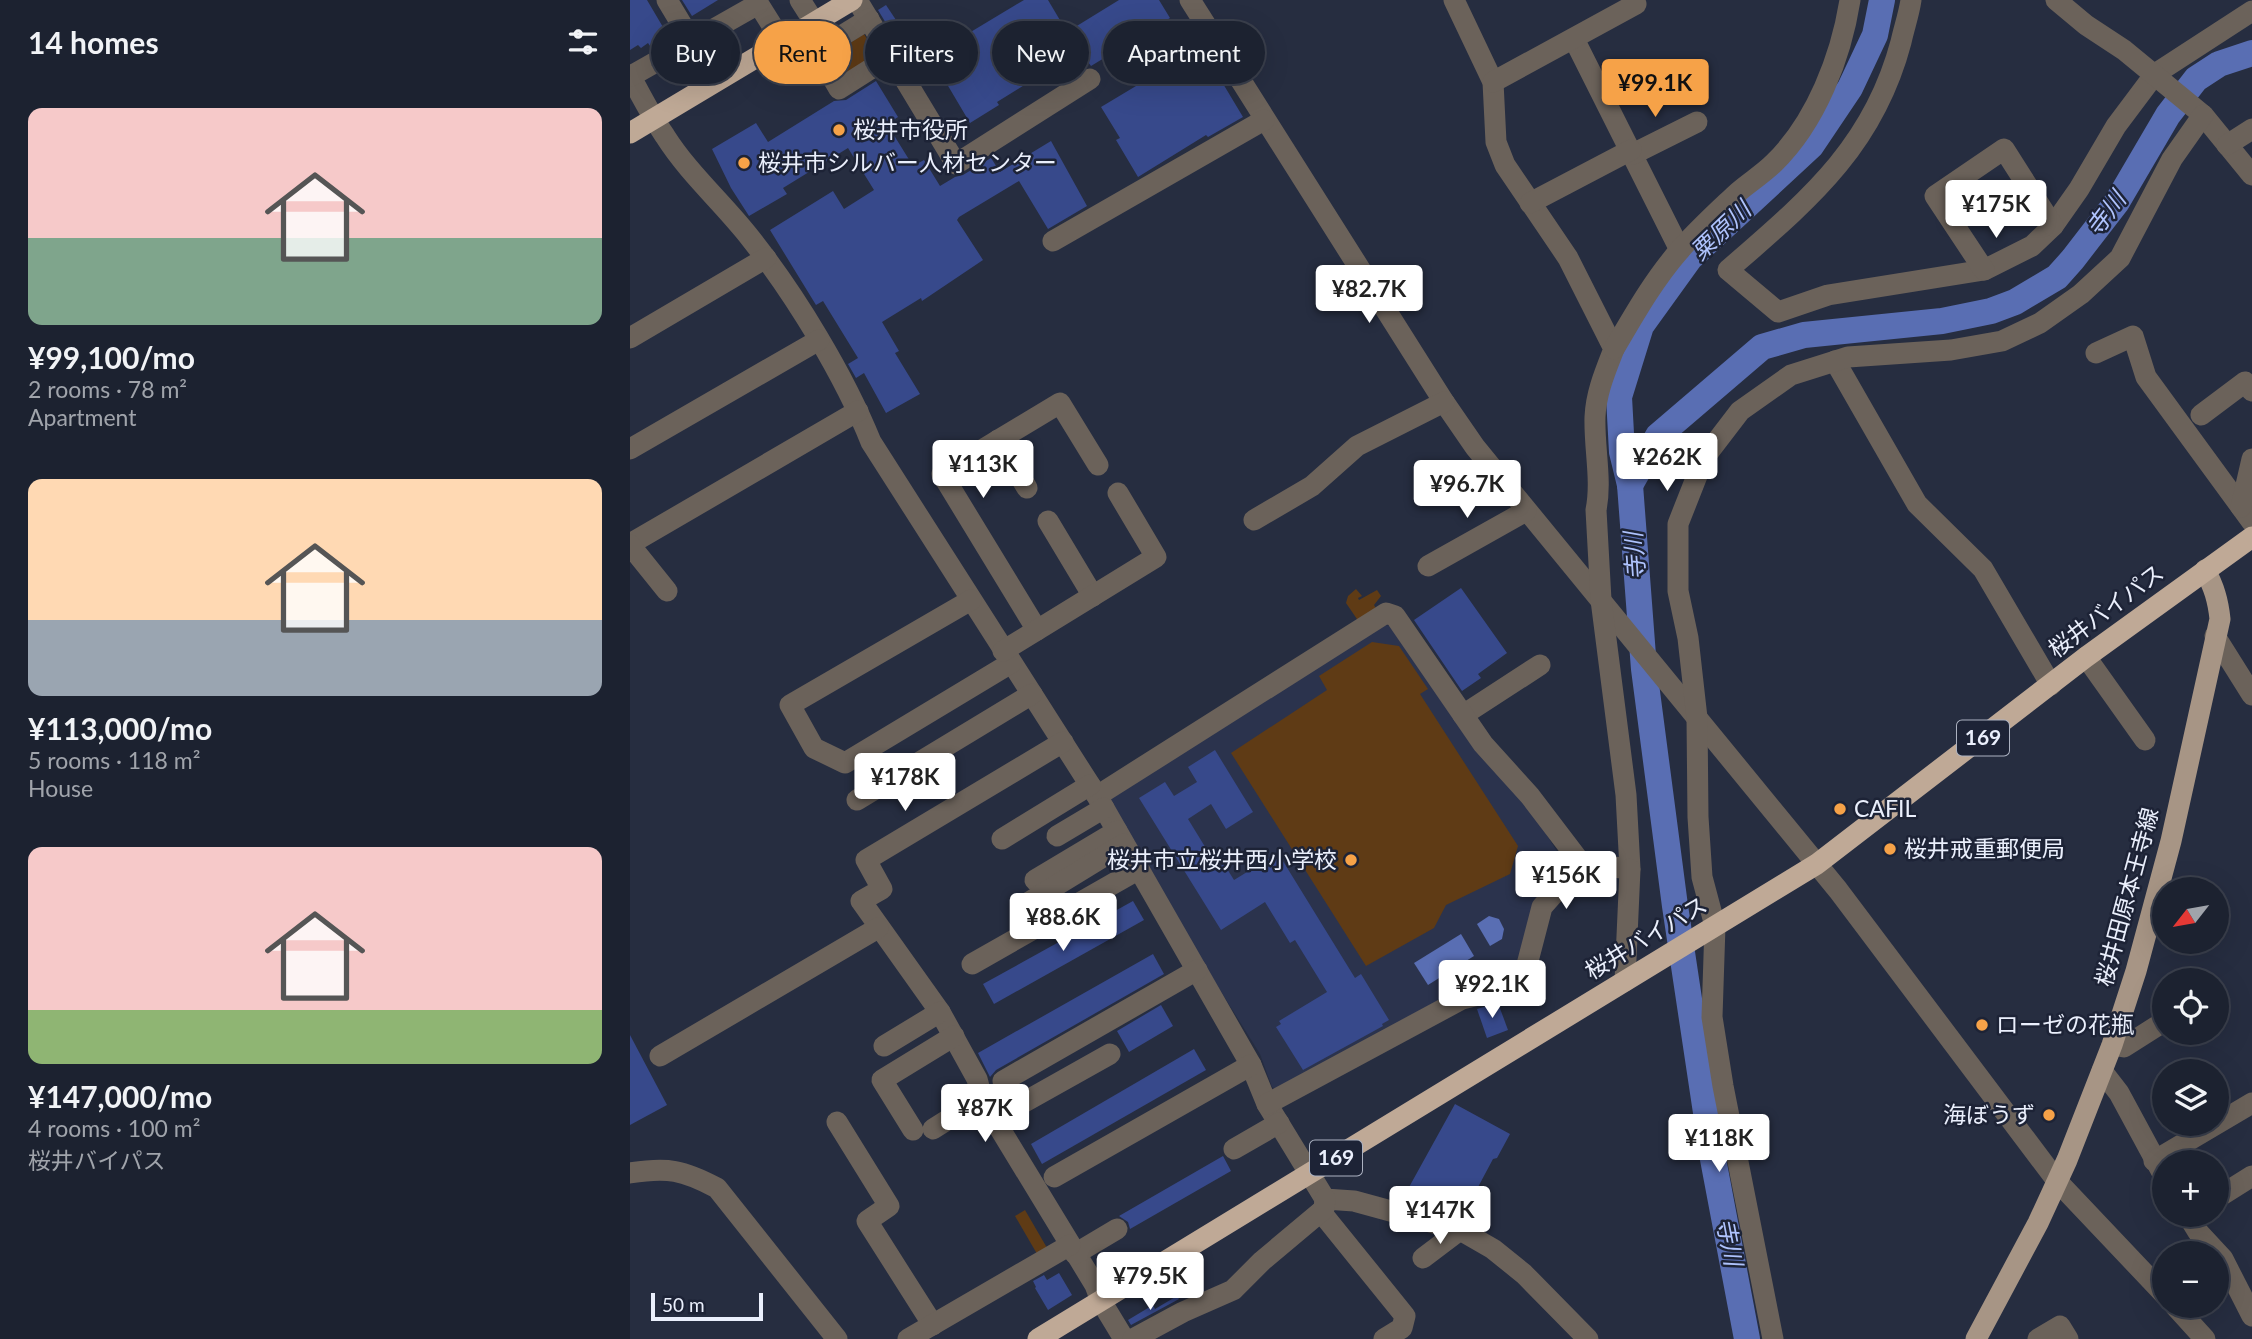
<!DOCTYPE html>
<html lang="en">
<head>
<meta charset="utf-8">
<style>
  :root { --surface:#1c2230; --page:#292f3c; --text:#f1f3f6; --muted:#a0a4ab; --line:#3a3f4c; --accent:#f6a248 }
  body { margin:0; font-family:Lato,"Noto Sans JP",sans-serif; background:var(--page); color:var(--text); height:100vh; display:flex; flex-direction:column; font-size:26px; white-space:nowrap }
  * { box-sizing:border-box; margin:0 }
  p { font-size:23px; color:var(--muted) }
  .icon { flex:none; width:38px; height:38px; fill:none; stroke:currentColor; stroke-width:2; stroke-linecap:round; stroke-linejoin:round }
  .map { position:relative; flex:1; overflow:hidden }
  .side { display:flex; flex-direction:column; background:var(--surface); width:630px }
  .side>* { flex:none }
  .guide { position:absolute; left:21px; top:21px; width:665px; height:63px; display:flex; gap:14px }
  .needle { width:46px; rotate:239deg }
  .buttons { position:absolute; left:1522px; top:877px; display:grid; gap:14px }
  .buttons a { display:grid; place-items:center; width:77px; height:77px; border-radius:50%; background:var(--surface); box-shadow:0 7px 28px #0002,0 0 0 2px var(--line); font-size:35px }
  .scale { position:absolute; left:21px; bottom:18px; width:112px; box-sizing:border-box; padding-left:7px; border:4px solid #eaeffc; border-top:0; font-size:19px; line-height:24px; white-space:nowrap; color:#eaeffc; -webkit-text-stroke:5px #1d2336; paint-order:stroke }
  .price { position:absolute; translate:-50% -60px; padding:0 16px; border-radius:7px; background:#fff; color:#222; font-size:23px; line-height:46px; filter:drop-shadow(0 2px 4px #0008) }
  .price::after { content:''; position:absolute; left:50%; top:42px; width:21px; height:16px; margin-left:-10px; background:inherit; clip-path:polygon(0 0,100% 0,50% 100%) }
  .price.current { background:var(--accent); color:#111 }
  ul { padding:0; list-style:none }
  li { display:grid; align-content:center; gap:14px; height:371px; padding:0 28px }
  li span { display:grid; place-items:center; height:217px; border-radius:14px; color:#555 }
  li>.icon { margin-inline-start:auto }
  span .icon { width:126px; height:126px; fill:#fffc; stroke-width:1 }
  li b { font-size:30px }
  h2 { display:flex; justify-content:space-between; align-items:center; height:84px; padding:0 28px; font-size:30px }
  .tag { padding:0 24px; border-radius:32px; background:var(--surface); box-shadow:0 7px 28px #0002,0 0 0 2px var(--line); font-size:24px; line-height:63px }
  .tag.current { background:var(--accent); color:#111 }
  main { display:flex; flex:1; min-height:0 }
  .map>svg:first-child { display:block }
  .built { fill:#2b334d }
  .green { fill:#5f3b15 }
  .water { fill:#596eb3 }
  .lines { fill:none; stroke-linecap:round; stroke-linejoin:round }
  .river { stroke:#596eb3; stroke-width:26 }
  .building { fill:#37498b }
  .minor { stroke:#6b625a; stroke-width:21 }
  .major { stroke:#a79585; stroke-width:21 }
  .highway { stroke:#bfa996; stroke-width:21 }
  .poi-dot { fill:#f6a248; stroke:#1d2336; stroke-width:2.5 }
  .labels { text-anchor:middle; stroke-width:5; stroke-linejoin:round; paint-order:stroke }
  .shield { fill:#1d2336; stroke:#acb2c1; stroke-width:2 }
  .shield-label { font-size:21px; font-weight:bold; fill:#eaeffc }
  .poi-label { font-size:23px; fill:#eaeffc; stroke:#1d2336; text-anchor:start }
  .street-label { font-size:23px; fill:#eaeffc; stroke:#1d2336 }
  .water-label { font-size:24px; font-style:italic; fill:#afc3fd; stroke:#1d2336 }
</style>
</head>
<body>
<main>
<section class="side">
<h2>14 homes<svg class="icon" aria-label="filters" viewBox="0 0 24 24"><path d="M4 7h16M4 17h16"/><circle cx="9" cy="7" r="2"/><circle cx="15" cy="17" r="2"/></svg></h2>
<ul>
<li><span style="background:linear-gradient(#f6c9c9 60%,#7fa58c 0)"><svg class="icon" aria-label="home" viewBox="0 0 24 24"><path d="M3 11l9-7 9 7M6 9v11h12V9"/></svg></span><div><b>¥99,100/mo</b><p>2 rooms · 78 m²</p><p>Apartment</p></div></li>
<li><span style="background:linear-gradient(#ffd9b3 65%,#9aa5b1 0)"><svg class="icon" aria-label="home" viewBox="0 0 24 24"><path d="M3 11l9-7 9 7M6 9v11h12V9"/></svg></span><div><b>¥113,000/mo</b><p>5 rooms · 118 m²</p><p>House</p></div></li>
<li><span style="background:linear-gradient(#f6c9c9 75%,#8fb573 0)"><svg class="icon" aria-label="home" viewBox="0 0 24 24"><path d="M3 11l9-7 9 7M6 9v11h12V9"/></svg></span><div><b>¥147,000/mo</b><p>4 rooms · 100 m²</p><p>桜井バイパス</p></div></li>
</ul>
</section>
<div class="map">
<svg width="1622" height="1339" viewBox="0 0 1622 1339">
  <rect width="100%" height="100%" fill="#262d40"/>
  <polygon class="built" points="752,624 763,627 896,802 928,853 933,866 906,904 887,970 878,979 650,1091 642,1087 630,1054 555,934 476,798"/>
  <g class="green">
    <polygon points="234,34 247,55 216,75 203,54"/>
    <polygon points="726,589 732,596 728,598 729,600 747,590 751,596 744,605 748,612 729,622 716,603 718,596"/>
    <polygon points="742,642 769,646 798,689 790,694 888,846 880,874 816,905 804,928 736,966 601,753 697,690 689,676"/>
    <polygon points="395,1210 420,1253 410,1259 385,1216"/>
  </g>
  <g class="water">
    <polygon points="859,916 869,919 874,929 872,939 860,946 847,924"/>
    <polygon points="831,934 844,956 798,985 784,963"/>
  </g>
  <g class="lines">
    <g class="river">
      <polyline points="1000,485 1028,436 1132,347 1174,335 1312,321 1361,311 1385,302 1427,277 1443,259 1487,202 1538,115 1566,79 1589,64 1622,53"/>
      <polyline points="1117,1339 1083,1159 1045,906 1014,669 1000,485 992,452 989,397 1011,326 1060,258 1181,146 1220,88 1245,35 1252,0"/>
    </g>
  </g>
  <g class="building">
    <polygon points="0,0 17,0 40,39 22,49 18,43 11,48 8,45 0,50"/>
    <polygon points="52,0 88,0 62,16"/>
    <polygon points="394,0 418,0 437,32 489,0 529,0 540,18 461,66 453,55 415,78 412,74 367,102 369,105 340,123 298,52 327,35 329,39"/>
    <polygon points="256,5 284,47 274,53 248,10"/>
    <polygon points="571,47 613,117 578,137 576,135 508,177 486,140 490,138 471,107"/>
    <polygon points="246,81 268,117 257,124 283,166 294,160 310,186 325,177 333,175 361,158 370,172 421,141 457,206 418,229 389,181 329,217 327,220 353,260 292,301 291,298 252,322 269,351 265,353 290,394 256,413 234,373 226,378 218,364 228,358 193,301 186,305 140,230 203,191 214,209 244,190 218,148 153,188 157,194 119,216 101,188 82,149 126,123 138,142 204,101 216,100"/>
    <polygon points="831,588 877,653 848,674 851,678 832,691 784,620"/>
    <polygon points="585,750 623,812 596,829 581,804 558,819 588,868 594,864 604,880 648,853 725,978 731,974 759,1020 752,1024 753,1026 673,1070 646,1027 651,1024 649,1021 697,992 665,940 660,943 635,902 591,930 509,798 535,782 544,796 567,782 558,767"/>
    <polygon points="503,901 514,920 364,1004 353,984"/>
    <polygon points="523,954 534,974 366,1070 360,1077 348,1053"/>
    <polygon points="868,1003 878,1030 857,1038 847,1009"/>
    <polygon points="531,1005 543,1026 499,1052 487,1031"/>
    <polygon points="0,1035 37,1105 0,1125"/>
    <polygon points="564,1049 576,1070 412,1164 401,1144"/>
    <polygon points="825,1104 880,1134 867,1158 863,1159 832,1217 778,1189"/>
    <polygon points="593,1156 601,1171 500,1229 498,1222 489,1216"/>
    <polygon points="429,1273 442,1295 418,1310 405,1288 406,1287 403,1281 414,1275 417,1280"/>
    <polygon points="547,1296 549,1299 501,1325 498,1320 523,1305 525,1309"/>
  </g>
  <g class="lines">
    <g class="minor">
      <polyline points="37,0 61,40"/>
      <polyline points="126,0 153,43"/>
      <polyline points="170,0 184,22"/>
      <polyline points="227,0 326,164 460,79"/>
      <polyline points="560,0 814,402 845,447 1208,890 1427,1181 1535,1295"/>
      <path d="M824,0L863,82L866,142L875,165L938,258L984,349C975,372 966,393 965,417C964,448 972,480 966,510L971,600L996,795L1000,869L951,863"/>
      <path d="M1281,0C1279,14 1274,28 1271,42C1243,148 1177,201 1098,270L1148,312L1198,295L1354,270L1402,246L1423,226L1449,189L1486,126L1525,74L1622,11"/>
      <polyline points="1426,0 1456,25 1494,50 1573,115 1622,175"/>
      <polyline points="239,19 187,51 209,89 261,56"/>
      <polyline points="944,39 1050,250"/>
      <path d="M0,75C11,96 22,117 35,136C59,174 94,204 121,239C166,296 214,375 241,442L467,796L621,1065L637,1104L695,1199L724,1201L830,1230L863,1249L894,1274L958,1339"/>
      <polyline points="1,76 128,4"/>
      <polyline points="863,82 1006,4 1003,0"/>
      <polyline points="1597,145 1622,129"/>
      <polyline points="1003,154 1067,122"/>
      <polyline points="900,203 1001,150"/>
      <polyline points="423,241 634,120"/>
      <polyline points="1354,270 1305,196 1374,149 1423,226"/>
      <polyline points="0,338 136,258"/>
      <path d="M984,349C1004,315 1023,281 1049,251C1066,231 1087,212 1106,194C1118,183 1132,175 1144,163C1186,122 1211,57 1220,0"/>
      <polyline points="1466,353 1503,336 1516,377 1622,522"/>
      <polyline points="1205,361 1287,504 1353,569 1421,685"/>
      <polyline points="1571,415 1615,382 1622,391"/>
      <polyline points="368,440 397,488"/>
      <polyline points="0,449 189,340"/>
      <polyline points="1611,507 1622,459"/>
      <polyline points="624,520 682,486 727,446 814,402"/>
      <polyline points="418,521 463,596"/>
      <polyline points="0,544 228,411"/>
      <polyline points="0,545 37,591"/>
      <polyline points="798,566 896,511"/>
      <polyline points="341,600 160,705 184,748 215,763 381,663"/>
      <polyline points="407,630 312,474 430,403 468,465"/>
      <polyline points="1585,636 1622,695"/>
      <polyline points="373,651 526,557 488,493"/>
      <polyline points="1456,657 1515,740"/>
      <polyline points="833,715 910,665"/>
      <polyline points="433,742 236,860 252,889 231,901 310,1012 347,1079 352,1098 364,1119 465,1285 471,1301 494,1339"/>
      <polyline points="467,796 756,613 765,616 853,744 900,796 951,863 912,907 892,984 832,999 637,1104"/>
      <polyline points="227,800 402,694"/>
      <polyline points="427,836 474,808"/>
      <polyline points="372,839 460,785"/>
      <polyline points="405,880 487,831"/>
      <polyline points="396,904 494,844"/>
      <polyline points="342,964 509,869"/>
      <polyline points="995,981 1000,869"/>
      <polyline points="1482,1045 1494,1047 1535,1021"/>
      <polyline points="254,1046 310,1012"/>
      <polyline points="30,1056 248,928"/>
      <polyline points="1472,1071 1489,1093 1535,1178"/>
      <polyline points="373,1081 567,970"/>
      <polyline points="364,1119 480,1054"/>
      <polyline points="207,1122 259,1206 237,1221 303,1325"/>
      <polyline points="303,1129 352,1098"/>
      <polyline points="283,1130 252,1080 324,1036"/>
      <polyline points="604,1149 649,1123"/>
      <polyline points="1524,1161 1622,1103"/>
      <path d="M0,1173C38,1167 53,1170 87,1188L207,1339"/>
      <polyline points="424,1177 621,1065"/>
      <polyline points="1587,1198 1622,1176"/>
      <polyline points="691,1212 775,1316 772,1328 754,1339"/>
      <polyline points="1557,1214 1568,1232 1593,1259 1622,1316"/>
      <polyline points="445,1254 487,1229"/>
      <polyline points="793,1258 830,1230"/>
      <polyline points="1545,1306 1575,1339"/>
      <polyline points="278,1339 440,1245"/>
      <polyline points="503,1339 553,1312 603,1290 632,1261 694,1209 695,1199"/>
      <polyline points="1143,1339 1093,1086 1082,1017 1085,926 1072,877 1068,817 1067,718 1058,638 1048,591 1048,524 1074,458 1110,411 1161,375 1218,357 1321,350 1372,341 1410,323 1451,294 1490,258 1542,159 1573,115"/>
      <polyline points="1408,1339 1430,1326 1438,1339"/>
    </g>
    <path class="major" d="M1346,1339L1408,1223L1437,1160L1482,1045L1506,971L1541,841L1590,619C1588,600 1584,587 1575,570"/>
    <g class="highway">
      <polyline points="0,133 222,0"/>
      <polyline points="408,1339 1187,864 1456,657 1622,537"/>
    </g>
  </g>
  <g class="poi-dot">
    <circle cx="209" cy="130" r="7"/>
    <circle cx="114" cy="163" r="7"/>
    <circle cx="1210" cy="809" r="7"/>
    <circle cx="1260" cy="849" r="7"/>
    <circle cx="721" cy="860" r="7"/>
    <circle cx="1352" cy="1025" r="7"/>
    <circle cx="1419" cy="1115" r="7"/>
  </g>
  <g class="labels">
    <g class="shield">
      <rect x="1327" y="720.5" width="52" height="35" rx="5"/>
      <rect x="680" y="1140.5" width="52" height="35" rx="5"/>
    </g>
    <g class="shield-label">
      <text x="1353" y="745">169</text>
      <text x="706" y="1165">169</text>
    </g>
    <g class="poi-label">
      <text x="223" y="138">桜井市役所</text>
      <text x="128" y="171">桜井市シルバー人材センター</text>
      <text x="1224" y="817">CAFIL</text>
      <text x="1274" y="857">桜井戒重郵便局</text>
      <text x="707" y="868" text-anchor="end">桜井市立桜井西小学校</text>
      <text x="1366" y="1033">ローゼの花瓶</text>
      <text x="1405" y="1123" text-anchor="end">海ぼうず</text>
    </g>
    <g class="street-label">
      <text transform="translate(1476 611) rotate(-37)" y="8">桜井バイパス</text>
      <text transform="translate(1497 897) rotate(-75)" y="8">桜井田原本王寺線</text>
      <text transform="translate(1016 938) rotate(-31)" y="8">桜井バイパス</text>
    </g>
    <g class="water-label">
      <text transform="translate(1476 214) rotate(-53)" y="8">寺川</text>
      <text transform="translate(1091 231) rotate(-44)" y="8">粟原川</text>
      <text transform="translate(1005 556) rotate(-94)" y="8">寺川</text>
      <text transform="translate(1099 1242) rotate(79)" y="8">寺川</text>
    </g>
  </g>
</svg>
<div class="buttons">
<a><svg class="needle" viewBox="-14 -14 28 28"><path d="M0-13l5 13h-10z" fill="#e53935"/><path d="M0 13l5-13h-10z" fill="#a0a4ab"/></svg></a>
<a><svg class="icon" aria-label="locate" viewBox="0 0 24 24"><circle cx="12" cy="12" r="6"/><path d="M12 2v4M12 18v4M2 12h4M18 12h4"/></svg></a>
<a><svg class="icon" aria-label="layers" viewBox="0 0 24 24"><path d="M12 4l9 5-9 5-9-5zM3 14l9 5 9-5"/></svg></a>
<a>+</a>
<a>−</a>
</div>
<div class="scale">50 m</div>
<b class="price current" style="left:1025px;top:119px">¥99.1K</b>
<b class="price" style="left:1366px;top:240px">¥175K</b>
<b class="price" style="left:739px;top:325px">¥82.7K</b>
<b class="price" style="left:1037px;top:493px">¥262K</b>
<b class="price" style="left:353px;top:500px">¥113K</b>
<b class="price" style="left:837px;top:520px">¥96.7K</b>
<b class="price" style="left:275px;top:813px">¥178K</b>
<b class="price" style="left:936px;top:911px">¥156K</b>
<b class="price" style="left:433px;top:953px">¥88.6K</b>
<b class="price" style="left:862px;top:1020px">¥92.1K</b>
<b class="price" style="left:355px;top:1144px">¥87K</b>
<b class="price" style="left:1089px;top:1174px">¥118K</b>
<b class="price" style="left:810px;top:1246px">¥147K</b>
<b class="price" style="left:520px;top:1312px">¥79.5K</b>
<div class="guide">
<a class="tag">Buy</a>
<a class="tag current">Rent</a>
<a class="tag">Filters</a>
<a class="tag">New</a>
<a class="tag">Apartment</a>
</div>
</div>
</main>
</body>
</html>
